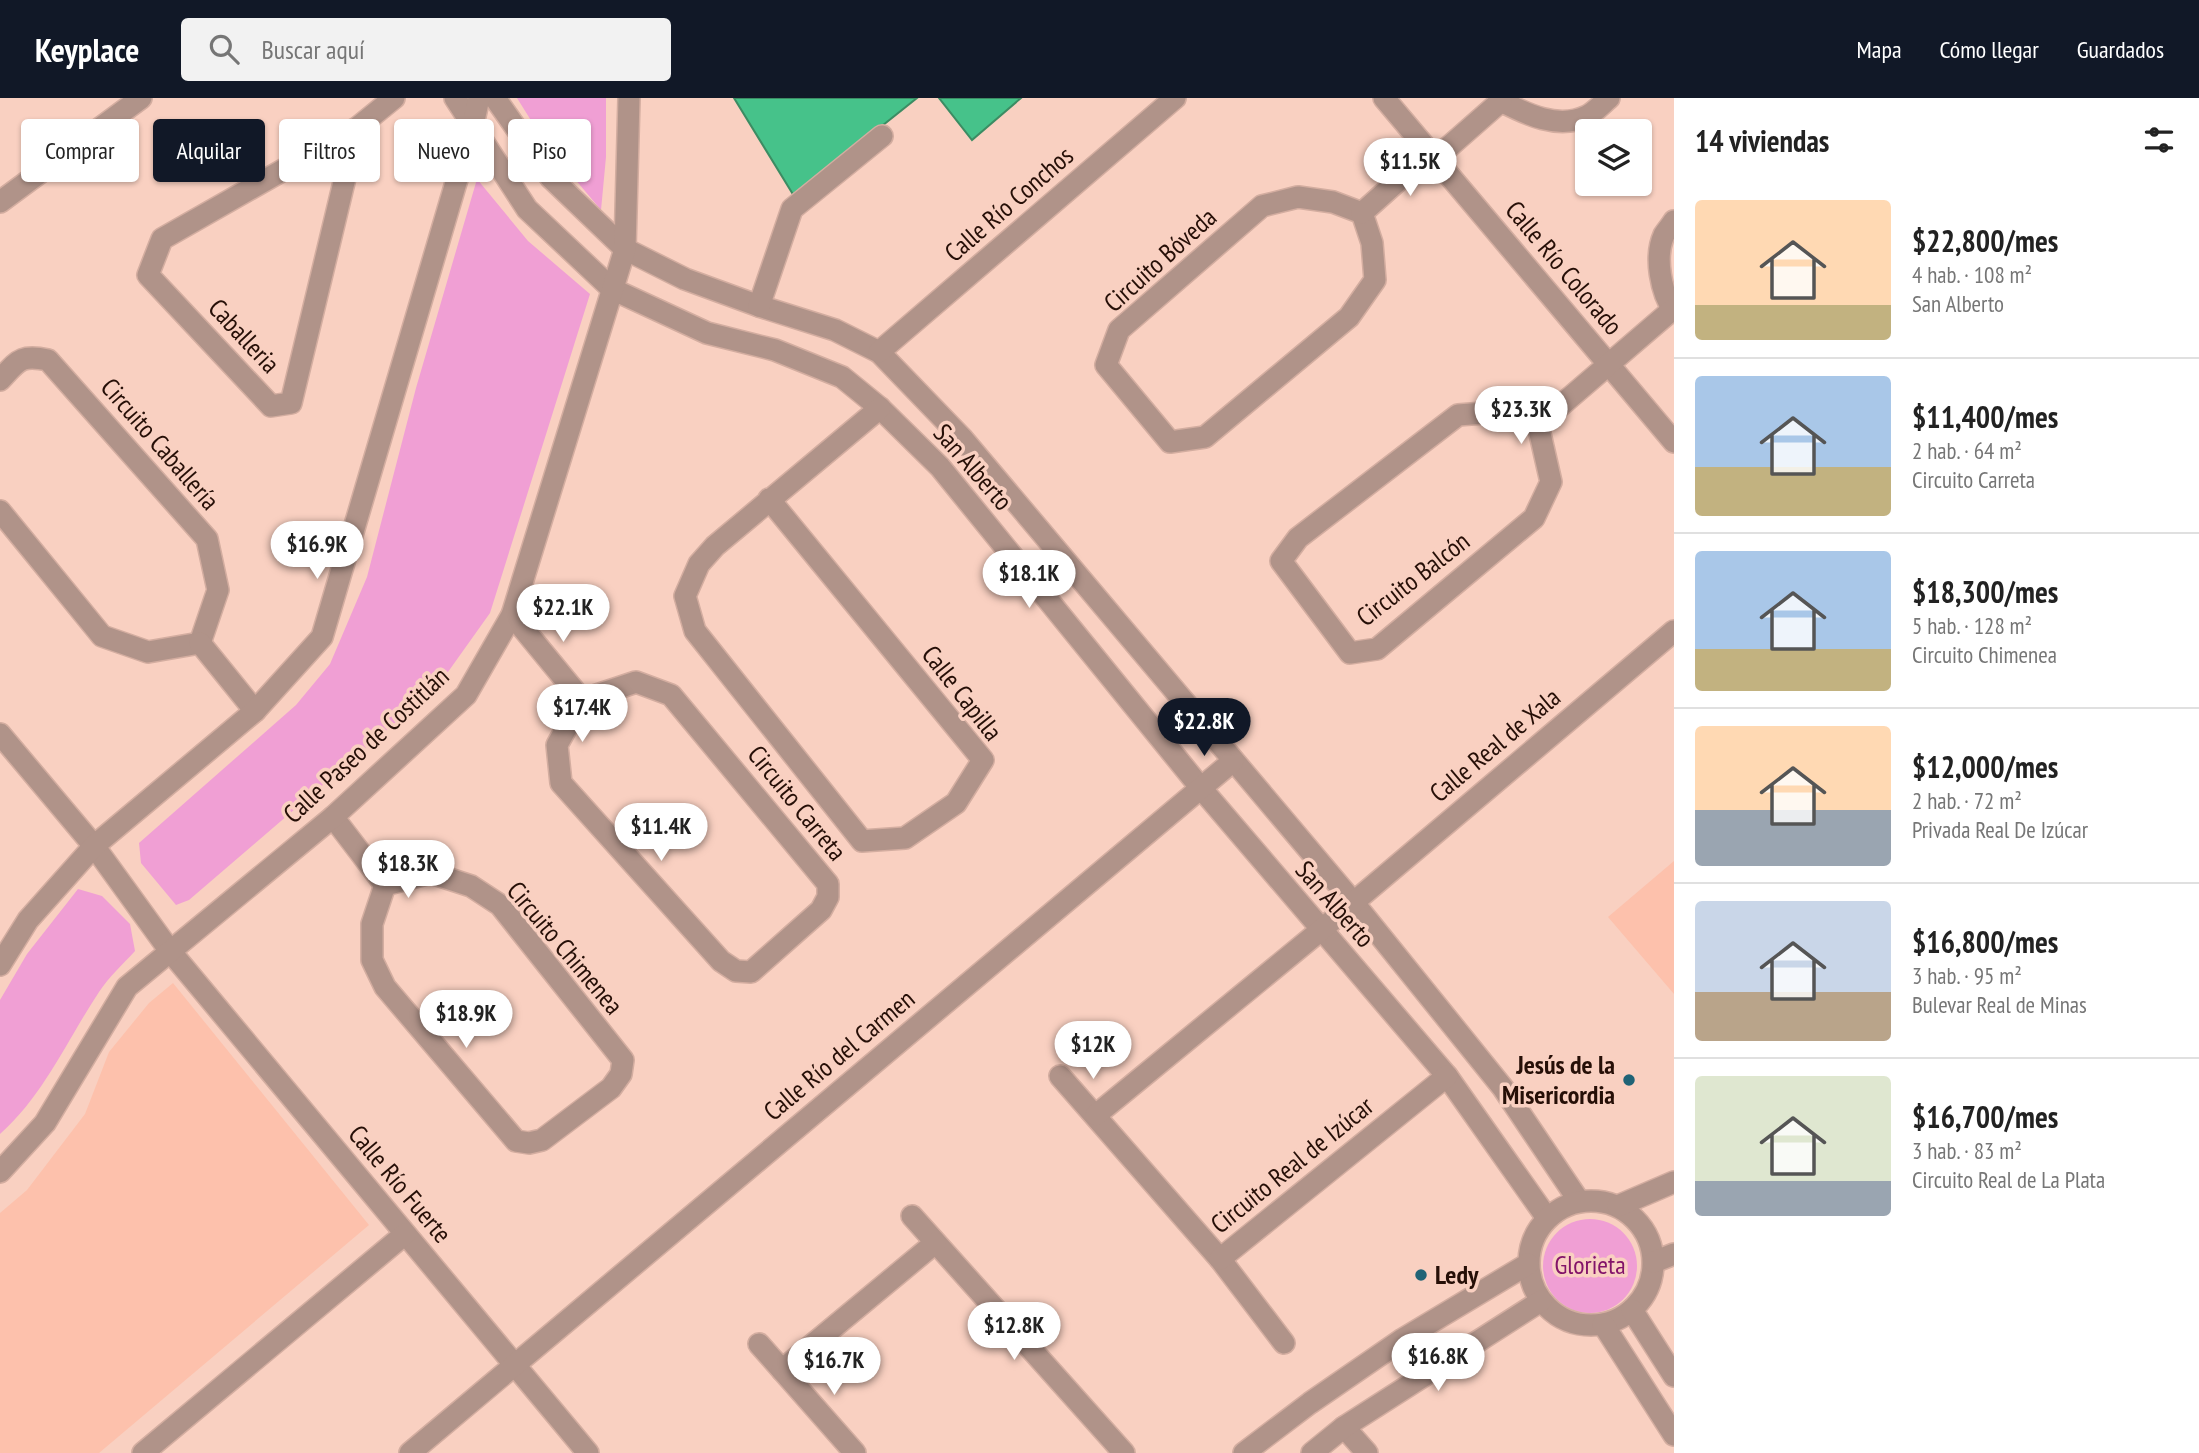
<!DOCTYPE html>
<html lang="es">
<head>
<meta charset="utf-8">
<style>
  :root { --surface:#fff; --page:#f2f2f2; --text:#222; --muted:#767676; --line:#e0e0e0; --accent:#111827 }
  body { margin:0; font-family:"PT Sans Narrow",sans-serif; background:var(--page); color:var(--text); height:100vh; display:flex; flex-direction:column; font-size:26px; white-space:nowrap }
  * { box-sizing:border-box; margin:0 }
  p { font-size:23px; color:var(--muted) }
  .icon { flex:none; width:38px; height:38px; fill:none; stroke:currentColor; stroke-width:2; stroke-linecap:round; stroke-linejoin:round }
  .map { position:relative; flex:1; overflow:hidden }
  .drawer { display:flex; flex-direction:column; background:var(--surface); width:525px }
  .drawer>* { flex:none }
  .guide { position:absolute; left:21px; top:21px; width:665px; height:63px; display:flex; gap:14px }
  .fabs { position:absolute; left:1575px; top:21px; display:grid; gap:14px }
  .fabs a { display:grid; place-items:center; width:77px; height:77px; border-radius:7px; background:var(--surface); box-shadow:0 2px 5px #0004; font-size:35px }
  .price { position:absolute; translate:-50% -60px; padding:0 16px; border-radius:24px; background:#fff; color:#222; font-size:23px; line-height:46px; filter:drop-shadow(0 2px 4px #0008) }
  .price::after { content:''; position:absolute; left:50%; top:42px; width:21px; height:16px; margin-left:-10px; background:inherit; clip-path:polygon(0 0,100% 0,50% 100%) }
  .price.active { background:var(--accent); color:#fff }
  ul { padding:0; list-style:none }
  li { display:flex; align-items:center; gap:21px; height:175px; padding:0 21px }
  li+li { border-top:2px solid var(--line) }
  li span { display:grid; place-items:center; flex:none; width:196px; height:140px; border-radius:7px; color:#555 }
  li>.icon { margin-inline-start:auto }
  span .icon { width:84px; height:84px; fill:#fffc; stroke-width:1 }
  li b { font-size:30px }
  h2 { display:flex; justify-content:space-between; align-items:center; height:84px; padding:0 21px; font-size:30px }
  .tag { padding:0 24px; border-radius:7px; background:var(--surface); box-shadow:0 2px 5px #0004; font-size:24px; line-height:63px }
  .tag.active { background:var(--accent); color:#fff }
  header { display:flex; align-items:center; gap:42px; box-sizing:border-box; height:98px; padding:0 35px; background:var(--accent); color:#fff }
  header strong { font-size:33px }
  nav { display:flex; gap:38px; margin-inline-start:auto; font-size:24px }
  .search { width:490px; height:63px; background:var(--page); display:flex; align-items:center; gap:18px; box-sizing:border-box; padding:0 24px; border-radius:7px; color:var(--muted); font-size:26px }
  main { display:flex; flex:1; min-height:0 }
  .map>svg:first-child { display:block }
  .built { fill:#fdc1ac }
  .green { fill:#f09fd4 }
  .water { fill:#46c28a; stroke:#3c8c63; stroke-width:2 }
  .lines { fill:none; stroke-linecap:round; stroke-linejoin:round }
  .minor-casing { stroke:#d3ada0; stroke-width:24 }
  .minor { stroke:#b09389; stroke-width:21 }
  .poi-dot { fill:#206376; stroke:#f9d0c1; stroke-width:2.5 }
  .labels { text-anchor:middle; stroke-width:7; stroke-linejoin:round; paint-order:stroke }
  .street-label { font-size:26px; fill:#260f07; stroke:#f9d0c1 }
  .poi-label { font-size:26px; font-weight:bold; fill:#260f07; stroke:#f9d0c1; text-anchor:end }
  .park-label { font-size:26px; fill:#831369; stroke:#f9d0c1 }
</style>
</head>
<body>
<header>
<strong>Keyplace</strong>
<div class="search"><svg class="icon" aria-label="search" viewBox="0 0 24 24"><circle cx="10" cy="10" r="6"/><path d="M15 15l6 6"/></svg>Buscar aquí</div>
<nav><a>Mapa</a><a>Cómo llegar</a><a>Guardados</a></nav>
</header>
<main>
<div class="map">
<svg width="1674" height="1355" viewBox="0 0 1674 1355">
  <rect width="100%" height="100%" fill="#f9d0c1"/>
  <g class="built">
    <polygon points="1674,763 1674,896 1608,819"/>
    <polygon points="173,885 369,1127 99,1355 0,1355 0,1115 27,1092 85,1016 109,954 149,905"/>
  </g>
  <g class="green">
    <polygon points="517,0 606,0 606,59 601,112 547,48"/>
    <polygon points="477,81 528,143 590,196 490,515 438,588 189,802 176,807 141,765 139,745 296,607 330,566 367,479 416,290"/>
    <path d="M78,791L102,798L130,826L135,853C123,866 109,879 99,894C67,942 44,997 0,1036V902L27,856Z"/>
    <circle cx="1590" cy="1168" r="47"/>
  </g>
  <g class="water">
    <polygon points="734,0 917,0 794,98"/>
    <polygon points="939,0 1021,0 972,42"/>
  </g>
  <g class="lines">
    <g class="minor-casing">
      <g id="minor">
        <polyline points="455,0 527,111 612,191 707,235 775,252 842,279 880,310 940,369 1200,689 1447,978 1547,1120"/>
        <polyline points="495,0 551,80 625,151 685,181 759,208 835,232 879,254 962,340 1353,804 1503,990 1579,1103"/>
        <polyline points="1384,0 1674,344"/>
        <path d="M1500,0L1501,3C1526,16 1558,32 1587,18C1595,14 1603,5 1609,0"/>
        <polyline points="357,30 291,305 271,308 148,177 162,141 357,30 394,0"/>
        <polyline points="1435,61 1501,3"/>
        <polygon points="1298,99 1333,104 1362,115 1372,145 1375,182 1349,219 1205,339 1170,344 1106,267 1119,232 1262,108"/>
        <polyline points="0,104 141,0"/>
        <polyline points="1362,115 1430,54"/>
        <path d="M1674,123C1671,128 1667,132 1664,137C1654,159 1661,195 1674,213"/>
        <polyline points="759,208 792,111 882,38"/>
        <polyline points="879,254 1175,0"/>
        <path d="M0,282C18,263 20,256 48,262L207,441L218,492L200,545"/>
        <polygon points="1510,313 1538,327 1551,384 1534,420 1377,551 1350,555 1281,463 1298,440 1458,317"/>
        <polyline points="1538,327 1672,212"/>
        <polyline points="769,401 983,662 956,705 905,740 862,743 695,533 685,498 699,466 715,448 880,310"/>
        <polyline points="0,413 102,538 148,554 200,545"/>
        <polyline points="512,517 582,602"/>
        <polyline points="200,545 255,613"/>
        <polygon points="636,584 671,597 828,786 828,799 821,812 751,874 736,873 721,863 561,685 557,647 582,602"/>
        <polyline points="0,636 94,748 170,853 588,1355"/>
        <polyline points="333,719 385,787"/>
        <polygon points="431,775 471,788 500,807 623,962 621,976 611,990 542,1042 529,1045 516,1043 385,889 372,862 372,826 385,787"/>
        <polyline points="0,867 28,822 94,748 255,613 322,539 473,27 479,0"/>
        <polyline points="1060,978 1220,1161 1284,1245"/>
        <polyline points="1096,1017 1321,832 1674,533"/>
        <polyline points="0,1074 45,1025 127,889 333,719 466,597 512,517 625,151 629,0"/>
        <circle cx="1591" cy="1165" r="62"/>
        <polyline points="1618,1108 1674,1084"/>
        <polyline points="912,1118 1124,1355"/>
        <polyline points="1220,1161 1447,978"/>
        <polyline points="1654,1164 1674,1156"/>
        <polyline points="1632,1212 1674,1278"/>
        <polyline points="1603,1226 1674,1337"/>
        <polyline points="759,1246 855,1355"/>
        <polyline points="782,1272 935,1145"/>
        <polyline points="1344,1329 1367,1355"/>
        <polyline points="143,1355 405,1136"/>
        <polyline points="410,1355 1233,663"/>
        <polyline points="1244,1355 1310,1305 1403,1241 1528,1166"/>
        <polyline points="1312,1355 1344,1329 1541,1203"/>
      </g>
    </g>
    <use href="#minor" class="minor"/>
  </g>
  <g class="poi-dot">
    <circle cx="1629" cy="982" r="7"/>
    <circle cx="1421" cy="1177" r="7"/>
  </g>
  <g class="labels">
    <g class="street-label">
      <text transform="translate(1009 106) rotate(-41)" y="9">Calle Río Conchos</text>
      <text transform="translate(1160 162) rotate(-42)" y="9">Circuito Bóveda</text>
      <text transform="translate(1564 170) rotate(50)" y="9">Calle Río Colorado</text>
      <text transform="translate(244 238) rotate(47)" y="9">Caballeria</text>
      <text transform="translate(160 346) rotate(49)" y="9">Circuito Caballería</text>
      <text transform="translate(973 369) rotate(49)" y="9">San Alberto</text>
      <text transform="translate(1413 481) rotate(-38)" y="9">Circuito Balcón</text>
      <text transform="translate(962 595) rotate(52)" y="9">Calle Capilla</text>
      <text transform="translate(366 647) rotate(-43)" y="9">Calle Paseo de Costitlán</text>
      <text transform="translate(1495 647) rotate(-40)" y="9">Calle Real de Xala</text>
      <text transform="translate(797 705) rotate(51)" y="9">Circuito Carreta</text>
      <text transform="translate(1335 806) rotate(49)" y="9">San Alberto</text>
      <text transform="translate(565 850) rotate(50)" y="9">Circuito Chimenea</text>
      <text transform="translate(839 957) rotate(-40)" y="9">Calle Río del Carmen</text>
      <text transform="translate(1292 1067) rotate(-39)" y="9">Circuito Real de Izúcar</text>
      <text transform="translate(400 1086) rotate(50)" y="9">Calle Río Fuerte</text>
    </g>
    <g class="poi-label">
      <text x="1615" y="976">Jesús de la<tspan x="1615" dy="30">Misericordia</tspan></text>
      <text x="1435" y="1186" text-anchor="start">Ledy</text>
    </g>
    <g class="park-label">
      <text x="1590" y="1176">Glorieta</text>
    </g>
  </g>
</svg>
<div class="fabs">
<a><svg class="icon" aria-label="layers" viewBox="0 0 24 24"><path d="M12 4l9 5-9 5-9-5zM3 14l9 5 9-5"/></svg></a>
</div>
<b class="price" style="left:1410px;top:100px">$11.5K</b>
<b class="price" style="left:1521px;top:348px">$23.3K</b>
<b class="price" style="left:317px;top:483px">$16.9K</b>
<b class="price" style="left:1029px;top:512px">$18.1K</b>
<b class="price" style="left:563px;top:546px">$22.1K</b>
<b class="price" style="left:582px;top:646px">$17.4K</b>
<b class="price active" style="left:1204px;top:660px">$22.8K</b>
<b class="price" style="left:661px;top:765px">$11.4K</b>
<b class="price" style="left:408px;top:802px">$18.3K</b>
<b class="price" style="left:466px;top:952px">$18.9K</b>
<b class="price" style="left:1093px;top:983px">$12K</b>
<b class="price" style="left:1014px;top:1264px">$12.8K</b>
<b class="price" style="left:1438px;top:1295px">$16.8K</b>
<b class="price" style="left:834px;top:1299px">$16.7K</b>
<div class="guide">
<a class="tag">Comprar</a>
<a class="tag active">Alquilar</a>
<a class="tag">Filtros</a>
<a class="tag">Nuevo</a>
<a class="tag">Piso</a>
</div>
</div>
<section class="drawer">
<h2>14 viviendas<svg class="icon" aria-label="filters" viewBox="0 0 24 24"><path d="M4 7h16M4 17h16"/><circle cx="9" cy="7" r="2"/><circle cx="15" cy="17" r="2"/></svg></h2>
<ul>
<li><span style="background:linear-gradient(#ffd9b3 75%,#c2b280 0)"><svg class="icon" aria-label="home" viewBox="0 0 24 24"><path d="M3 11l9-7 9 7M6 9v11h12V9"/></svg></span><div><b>$22,800/mes</b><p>4 hab. · 108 m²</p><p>San Alberto</p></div></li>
<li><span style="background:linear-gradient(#a9c7e8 65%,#c2b280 0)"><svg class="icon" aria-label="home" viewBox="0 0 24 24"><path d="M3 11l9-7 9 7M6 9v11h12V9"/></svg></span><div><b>$11,400/mes</b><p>2 hab. · 64 m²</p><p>Circuito Carreta</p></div></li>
<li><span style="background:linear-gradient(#a9c7e8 70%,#c2b280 0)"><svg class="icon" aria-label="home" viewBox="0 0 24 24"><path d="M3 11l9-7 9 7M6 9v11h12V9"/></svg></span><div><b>$18,300/mes</b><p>5 hab. · 128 m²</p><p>Circuito Chimenea</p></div></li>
<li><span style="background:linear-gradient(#ffd9b3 60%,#9aa5b1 0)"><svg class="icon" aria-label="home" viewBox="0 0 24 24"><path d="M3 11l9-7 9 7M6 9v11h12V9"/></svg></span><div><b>$12,000/mes</b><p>2 hab. · 72 m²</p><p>Privada Real De Izúcar</p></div></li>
<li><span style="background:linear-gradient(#c9d6e8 65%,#b9a48a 0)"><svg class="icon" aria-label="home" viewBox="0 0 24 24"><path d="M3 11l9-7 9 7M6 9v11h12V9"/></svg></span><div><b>$16,800/mes</b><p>3 hab. · 95 m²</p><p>Bulevar Real de Minas</p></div></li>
<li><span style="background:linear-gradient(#dfe7d0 75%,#9aa5b1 0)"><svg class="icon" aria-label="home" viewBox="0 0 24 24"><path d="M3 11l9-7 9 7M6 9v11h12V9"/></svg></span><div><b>$16,700/mes</b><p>3 hab. · 83 m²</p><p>Circuito Real de La Plata</p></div></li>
</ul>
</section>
</main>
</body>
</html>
